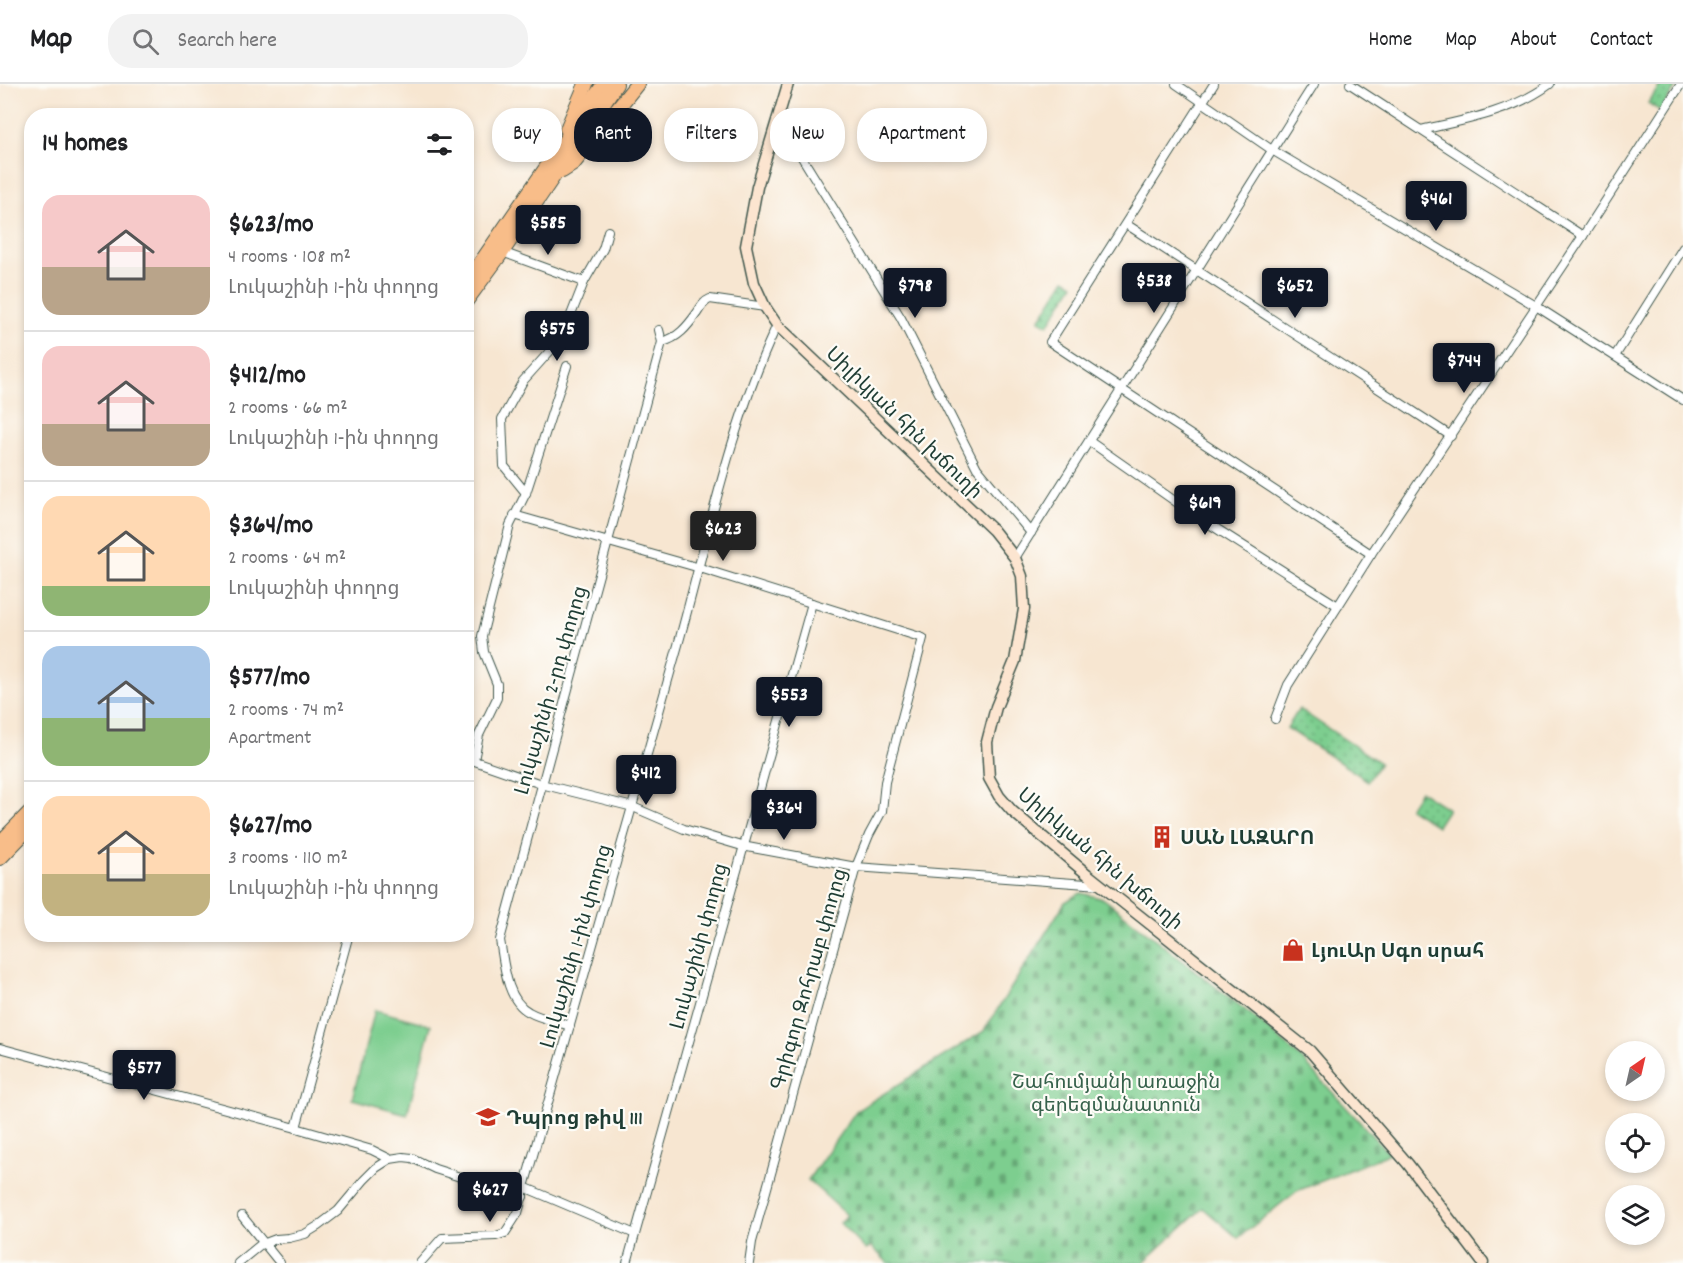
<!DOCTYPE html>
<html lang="en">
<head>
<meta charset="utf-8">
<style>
  :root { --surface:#fff; --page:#f2f2f2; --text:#202124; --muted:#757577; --line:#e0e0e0; --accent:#111827 }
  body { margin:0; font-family:Dekko,"Noto Sans Armenian",sans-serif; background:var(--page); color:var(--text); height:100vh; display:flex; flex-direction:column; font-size:22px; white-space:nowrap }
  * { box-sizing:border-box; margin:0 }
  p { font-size:20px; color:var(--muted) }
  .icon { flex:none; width:33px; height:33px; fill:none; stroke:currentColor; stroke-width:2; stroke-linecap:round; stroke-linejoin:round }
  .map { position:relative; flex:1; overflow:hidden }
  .panel { position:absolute; left:24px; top:24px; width:450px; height:834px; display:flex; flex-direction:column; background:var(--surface); border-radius:24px; box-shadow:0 3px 9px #0003 }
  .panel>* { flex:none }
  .hud { position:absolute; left:492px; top:24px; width:570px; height:54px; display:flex; gap:12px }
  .needle { width:39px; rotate:34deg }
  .fabs { position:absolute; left:1605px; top:957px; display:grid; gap:12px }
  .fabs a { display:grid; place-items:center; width:60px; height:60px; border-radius:50%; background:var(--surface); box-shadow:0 3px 9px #0003; font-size:30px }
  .price { position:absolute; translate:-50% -51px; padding:0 14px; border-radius:6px; background:var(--accent); color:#fff; font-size:20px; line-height:39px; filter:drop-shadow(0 2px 3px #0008) }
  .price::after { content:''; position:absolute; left:50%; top:36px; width:18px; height:14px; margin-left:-9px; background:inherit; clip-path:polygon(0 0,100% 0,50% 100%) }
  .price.on { background:#222; color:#fff }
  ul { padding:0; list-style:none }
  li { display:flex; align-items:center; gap:18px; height:150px; padding:0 18px }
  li+li { border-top:2px solid var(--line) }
  li span { display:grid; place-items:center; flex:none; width:168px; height:120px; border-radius:18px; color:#555 }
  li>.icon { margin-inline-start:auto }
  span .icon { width:72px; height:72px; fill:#fffc; stroke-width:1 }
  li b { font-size:26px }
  h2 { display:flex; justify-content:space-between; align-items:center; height:72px; padding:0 18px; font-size:26px }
  .chip { padding:0 21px; border-radius:24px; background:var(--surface); box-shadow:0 3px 9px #0003; font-size:21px; line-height:54px }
  .chip.on { background:var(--accent); color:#fff }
  header { display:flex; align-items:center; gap:36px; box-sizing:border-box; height:84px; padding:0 30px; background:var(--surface); border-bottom:2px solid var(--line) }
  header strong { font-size:28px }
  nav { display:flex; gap:33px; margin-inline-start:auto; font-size:21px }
  .search { width:420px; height:54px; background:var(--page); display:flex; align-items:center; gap:15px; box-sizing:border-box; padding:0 21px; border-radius:24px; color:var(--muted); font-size:22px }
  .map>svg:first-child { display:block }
  .grass { fill:url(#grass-dots); stroke:#4e8662; stroke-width:1.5 }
  .cemetery { fill:url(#cemetery-stones); stroke:#4e8662; stroke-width:1.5 }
  .pitch { fill:#7dce8f; stroke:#4e8662; stroke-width:1.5 }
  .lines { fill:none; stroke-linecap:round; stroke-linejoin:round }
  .street-casing { stroke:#3f564c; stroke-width:10 }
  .secondary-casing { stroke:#3f564c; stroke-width:13 }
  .highway-casing { stroke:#3f564c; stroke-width:16 }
  .street { stroke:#fff; stroke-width:8 }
  .secondary { stroke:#fce5d0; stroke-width:10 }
  .highway { stroke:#f8bd89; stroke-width:14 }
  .labels { text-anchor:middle; stroke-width:4.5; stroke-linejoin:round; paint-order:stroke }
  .street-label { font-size:20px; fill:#1f3d34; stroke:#fdfcf7 }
  .poi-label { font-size:20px; font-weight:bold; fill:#1f3d34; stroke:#fdfcf7; text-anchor:start }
  .park-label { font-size:20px; fill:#36614b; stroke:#fdfcf7 }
</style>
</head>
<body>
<header>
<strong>Map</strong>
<div class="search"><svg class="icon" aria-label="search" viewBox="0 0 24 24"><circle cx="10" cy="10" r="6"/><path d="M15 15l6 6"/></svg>Search here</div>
<nav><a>Home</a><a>Map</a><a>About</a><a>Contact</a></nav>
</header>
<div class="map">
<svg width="1683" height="1179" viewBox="0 0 1683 1179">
  <defs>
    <pattern id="grass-dots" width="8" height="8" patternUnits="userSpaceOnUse" patternTransform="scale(1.5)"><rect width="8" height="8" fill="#7dce8f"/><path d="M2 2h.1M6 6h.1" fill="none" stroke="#66a876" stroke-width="1.8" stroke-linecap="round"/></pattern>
    <pattern id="cemetery-stones" width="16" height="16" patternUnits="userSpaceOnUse" patternTransform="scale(1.5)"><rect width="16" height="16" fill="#7dce8f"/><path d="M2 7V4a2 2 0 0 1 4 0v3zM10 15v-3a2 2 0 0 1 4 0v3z" fill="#66a876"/></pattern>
  </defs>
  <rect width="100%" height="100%" fill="#fdfcf7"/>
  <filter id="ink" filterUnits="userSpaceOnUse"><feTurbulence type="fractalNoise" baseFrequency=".0167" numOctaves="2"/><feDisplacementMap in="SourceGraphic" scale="12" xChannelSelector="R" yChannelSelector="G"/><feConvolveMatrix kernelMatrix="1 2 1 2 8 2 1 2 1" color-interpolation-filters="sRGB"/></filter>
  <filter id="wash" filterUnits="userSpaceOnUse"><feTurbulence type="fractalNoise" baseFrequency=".008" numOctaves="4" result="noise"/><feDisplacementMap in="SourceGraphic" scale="24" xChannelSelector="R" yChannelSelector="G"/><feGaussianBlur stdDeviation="1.35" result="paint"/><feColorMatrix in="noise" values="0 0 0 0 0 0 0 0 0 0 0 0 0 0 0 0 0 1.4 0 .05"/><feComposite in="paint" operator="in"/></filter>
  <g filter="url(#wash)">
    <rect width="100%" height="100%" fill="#f7e6d1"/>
    <g class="grass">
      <polygon points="1661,0 1678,0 1660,27 1648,19"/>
      <polygon points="1065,195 1074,200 1048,241 1039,236 1044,229 1046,230 1045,227"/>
      <polygon points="1299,625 1380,679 1368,697 1287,644"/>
      <polygon points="1420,707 1448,725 1437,742 1409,724"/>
    </g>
    <polygon class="cemetery" points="1081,809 1104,815 1253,932 1302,975 1389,1070 1297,1107 1238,1154 1203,1124 1143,1179 888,1179 871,1162 866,1166 840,1139 847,1131 808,1096 856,1027 984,947 1065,818"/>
    <polygon class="pitch" points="375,926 431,941 407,1030 352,1015"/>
  </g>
  <g filter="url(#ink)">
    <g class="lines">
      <g class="street-casing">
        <g id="street">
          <polyline points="1176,0 1272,66 1536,222 1683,316"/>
          <polyline points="1214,0 1050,258 1371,470"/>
          <polyline points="1350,0 1583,152"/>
          <path d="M1421,46C1466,36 1512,28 1550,0"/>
          <polyline points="773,48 795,62 901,234 977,384 1031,449"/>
          <polyline points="1126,140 1451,352"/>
          <polyline points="502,168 584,198"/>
          <path d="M662,258C678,254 687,243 697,229C701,223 703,218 710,215L765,223"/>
          <polyline points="1615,272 1683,164"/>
          <polyline points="1089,357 1189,427 1338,522"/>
          <polyline points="526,409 504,382 502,335 523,297 550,267 571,231 584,198 603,165 608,147"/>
          <polyline points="514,431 700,484 923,554 885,698 882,727 869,751 856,783 752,1158 749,1179"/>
          <polyline points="1015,474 1314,0"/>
          <polyline points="1275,635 1288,601 1371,470 1583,152 1681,0"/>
          <polyline points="466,674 541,700 633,723 684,745 742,762 856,783 1100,801"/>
          <polyline points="474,676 479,651 497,614 497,600 484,568 482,552 510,441 526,409 567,282"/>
          <path d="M570,942C557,937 541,935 529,928C506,916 504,879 500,856L662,258L659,246"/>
          <polyline points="0,964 296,1044 372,1066 390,1075"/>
          <polyline points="296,1044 349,850"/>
          <polyline points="242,1132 280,1179"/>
          <path d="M635,1150L524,1103C575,922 627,742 678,561C708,454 729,343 777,241"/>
          <polyline points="238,1179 260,1161 276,1155 289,1154 305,1150 318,1142 338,1127 364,1096 376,1084 390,1075 403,1073 412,1074 435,1085 523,1113"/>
          <polyline points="420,1179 442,1154 496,1152 505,1149 518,1129 523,1110"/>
          <polyline points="627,1179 812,519"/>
        </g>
      </g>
      <g class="secondary-casing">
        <polyline id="secondary" points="788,0 757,103 746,162 754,199 765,223 777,241 993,446 1015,474 1022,492 1024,525 1015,577 996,623 987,658 989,694 999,712 1012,727 1087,790 1310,967 1408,1080 1483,1179"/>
      </g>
      <g class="highway-casing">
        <g id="highway">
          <polyline points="567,45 586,0"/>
          <polyline points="562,87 573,80 637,0"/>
          <polyline points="466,200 604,0"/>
          <polyline points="466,217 502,168 616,0"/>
          <polyline points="0,759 32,726"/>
          <polyline points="0,774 32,741"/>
        </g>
      </g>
      <use href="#street" class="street"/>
      <use href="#secondary" class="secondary"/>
      <use href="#highway" class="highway"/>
    </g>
  </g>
  <defs>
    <g id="building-bare" transform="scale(1.8)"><path d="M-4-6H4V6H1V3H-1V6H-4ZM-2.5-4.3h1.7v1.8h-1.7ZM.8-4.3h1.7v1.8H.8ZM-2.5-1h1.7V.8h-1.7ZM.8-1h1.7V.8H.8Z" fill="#c8321e" stroke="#fdfcf7" stroke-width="2.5" paint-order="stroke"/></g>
    <g id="shop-bare" transform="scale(1.8)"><path d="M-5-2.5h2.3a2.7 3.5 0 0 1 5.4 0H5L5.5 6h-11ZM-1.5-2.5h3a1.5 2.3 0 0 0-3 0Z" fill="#c8321e" stroke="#fdfcf7" stroke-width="2.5" paint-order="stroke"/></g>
    <g id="school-bare" transform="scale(1.8)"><path d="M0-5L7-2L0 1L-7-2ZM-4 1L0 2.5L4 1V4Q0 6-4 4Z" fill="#c8321e" stroke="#fdfcf7" stroke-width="2.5" paint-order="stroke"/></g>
  </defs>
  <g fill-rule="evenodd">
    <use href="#building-bare" x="1162" y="753"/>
    <use href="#shop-bare" x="1293" y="866"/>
    <use href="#school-bare" x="488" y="1033"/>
  </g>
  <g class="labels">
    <g class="street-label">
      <text transform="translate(905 338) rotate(44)" y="7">Սիլիկյան հին խճուղի</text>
      <text transform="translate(550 606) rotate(-74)" y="7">Լուկաշինի 2-րդ փողոց</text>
      <text transform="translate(1101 774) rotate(40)" y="7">Սիլիկյան հին խճուղի</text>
      <text transform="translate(575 862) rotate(-74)" y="7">Լուկաշինի 1-ին փողոց</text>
      <text transform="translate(698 862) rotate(-75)" y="7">Լուկաշինի փողոց</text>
      <text transform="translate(808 895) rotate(-74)" y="7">Գրիգոր Զոհրաբ փողոց</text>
    </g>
    <g class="poi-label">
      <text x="1180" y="760">ՍԱՆ ԼԱԶԱՐՈ</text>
      <text x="1311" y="873">ԼյուԱր Սգո սրահ</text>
      <text x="506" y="1040">Դպրոց թիվ 111</text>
    </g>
    <g class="park-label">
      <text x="1116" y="1004">Շահումյանի առաջին<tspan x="1116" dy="23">գերեզմանատուն</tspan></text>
    </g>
  </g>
</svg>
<div class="fabs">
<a><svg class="needle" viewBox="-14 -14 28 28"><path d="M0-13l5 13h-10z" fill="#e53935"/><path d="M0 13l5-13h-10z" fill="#757577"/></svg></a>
<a><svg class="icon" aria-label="locate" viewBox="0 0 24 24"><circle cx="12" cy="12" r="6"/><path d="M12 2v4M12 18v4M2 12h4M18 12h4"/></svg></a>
<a><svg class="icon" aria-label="layers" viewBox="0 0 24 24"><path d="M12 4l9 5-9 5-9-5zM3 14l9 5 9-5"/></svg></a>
</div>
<b class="price" style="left:1436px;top:148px">$461</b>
<b class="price" style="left:548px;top:172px">$585</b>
<b class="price" style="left:1154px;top:230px">$538</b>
<b class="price" style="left:915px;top:235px">$798</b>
<b class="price" style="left:1295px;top:235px">$652</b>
<b class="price" style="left:557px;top:278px">$575</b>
<b class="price" style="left:1464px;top:310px">$744</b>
<b class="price" style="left:1205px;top:452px">$619</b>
<b class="price on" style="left:723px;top:478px">$623</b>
<b class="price" style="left:789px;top:644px">$553</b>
<b class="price" style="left:646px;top:722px">$412</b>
<b class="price" style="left:784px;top:757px">$364</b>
<b class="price" style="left:144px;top:1017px">$577</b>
<b class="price" style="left:490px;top:1139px">$627</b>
<div class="hud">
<a class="chip">Buy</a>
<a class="chip on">Rent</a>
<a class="chip">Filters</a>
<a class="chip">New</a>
<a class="chip">Apartment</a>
</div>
<section class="panel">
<h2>14 homes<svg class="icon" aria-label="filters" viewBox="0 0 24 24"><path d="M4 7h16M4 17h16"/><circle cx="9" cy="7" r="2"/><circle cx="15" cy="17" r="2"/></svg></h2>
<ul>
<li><span style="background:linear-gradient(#f6c9c9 60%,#b9a48a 0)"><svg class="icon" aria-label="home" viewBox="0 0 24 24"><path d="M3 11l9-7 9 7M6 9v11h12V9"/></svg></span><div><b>$623/mo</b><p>4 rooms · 108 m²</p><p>Լուկաշինի 1-ին փողոց</p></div></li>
<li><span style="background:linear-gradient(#f6c9c9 65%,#b9a48a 0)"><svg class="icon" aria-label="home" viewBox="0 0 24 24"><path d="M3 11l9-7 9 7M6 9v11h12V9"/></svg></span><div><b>$412/mo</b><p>2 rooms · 66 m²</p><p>Լուկաշինի 1-ին փողոց</p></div></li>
<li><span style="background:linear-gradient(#ffd9b3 75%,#8fb573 0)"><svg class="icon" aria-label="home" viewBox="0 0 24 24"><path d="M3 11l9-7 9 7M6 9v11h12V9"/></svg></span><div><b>$364/mo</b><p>2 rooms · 64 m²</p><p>Լուկաշինի փողոց</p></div></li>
<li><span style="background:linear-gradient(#a9c7e8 60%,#8fb573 0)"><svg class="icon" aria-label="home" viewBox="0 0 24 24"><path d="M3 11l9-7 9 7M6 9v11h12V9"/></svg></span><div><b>$577/mo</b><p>2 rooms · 74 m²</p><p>Apartment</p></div></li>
<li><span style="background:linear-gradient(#ffd9b3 65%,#c2b280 0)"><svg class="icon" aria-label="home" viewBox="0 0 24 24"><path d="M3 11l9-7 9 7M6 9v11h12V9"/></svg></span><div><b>$627/mo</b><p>3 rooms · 110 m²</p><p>Լուկաշինի 1-ին փողոց</p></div></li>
</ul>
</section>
</div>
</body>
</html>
